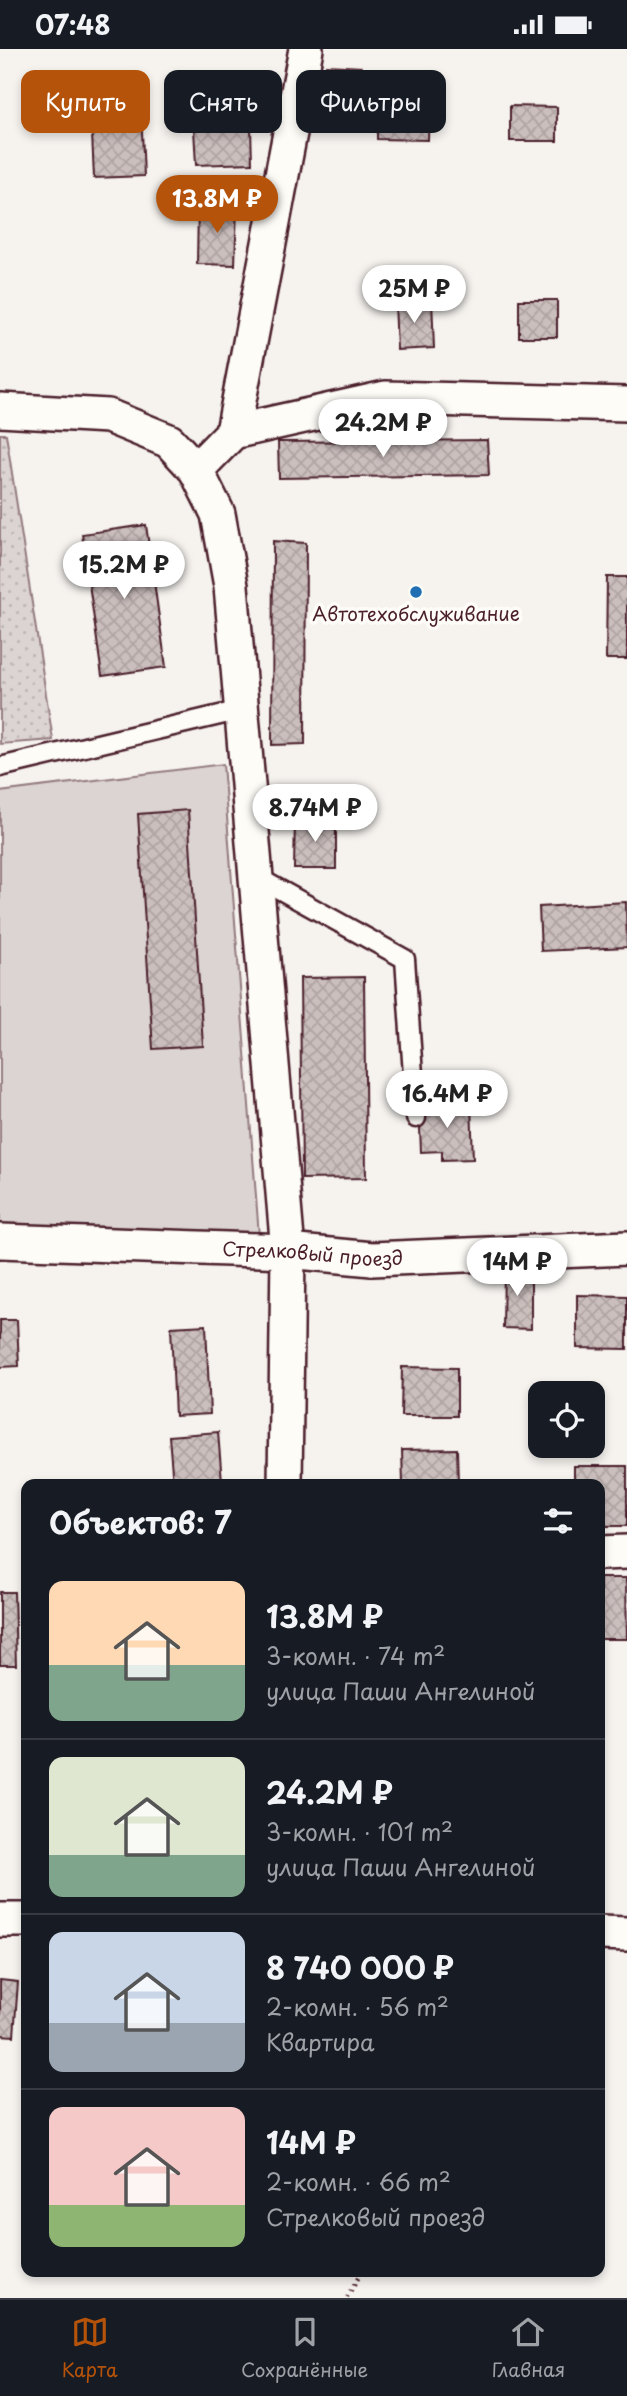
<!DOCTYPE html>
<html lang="ru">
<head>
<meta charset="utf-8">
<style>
  :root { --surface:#171b24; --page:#242831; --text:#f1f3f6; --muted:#9ea1a6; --line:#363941; --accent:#b45309 }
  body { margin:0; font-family:"Playpen Sans",sans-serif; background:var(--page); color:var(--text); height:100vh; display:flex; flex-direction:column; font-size:26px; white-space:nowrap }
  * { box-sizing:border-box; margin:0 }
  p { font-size:23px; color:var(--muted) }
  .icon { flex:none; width:38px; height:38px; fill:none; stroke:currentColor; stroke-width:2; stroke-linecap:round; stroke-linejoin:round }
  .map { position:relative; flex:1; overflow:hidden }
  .side { position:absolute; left:21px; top:1430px; width:584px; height:798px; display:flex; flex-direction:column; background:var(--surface); border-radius:14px; box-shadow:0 4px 10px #0003 }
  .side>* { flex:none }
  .hud { position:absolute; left:21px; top:21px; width:586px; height:63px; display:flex; gap:14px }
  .tools { position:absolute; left:528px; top:1332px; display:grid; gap:14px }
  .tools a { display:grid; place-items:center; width:77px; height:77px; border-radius:14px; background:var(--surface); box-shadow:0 4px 10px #0003; font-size:35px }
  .price { position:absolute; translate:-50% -60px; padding:0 16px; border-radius:24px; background:#fff; color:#222; font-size:23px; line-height:46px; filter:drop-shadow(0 2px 4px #0008) }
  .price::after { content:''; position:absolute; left:50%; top:42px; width:21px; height:16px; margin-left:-10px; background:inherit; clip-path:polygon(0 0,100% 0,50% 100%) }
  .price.on { background:var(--accent); color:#fff }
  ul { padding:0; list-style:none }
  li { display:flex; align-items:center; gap:21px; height:175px; padding:0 28px }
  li+li { border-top:2px solid var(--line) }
  li span { display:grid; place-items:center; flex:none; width:196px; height:140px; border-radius:14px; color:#555 }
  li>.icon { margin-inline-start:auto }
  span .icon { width:84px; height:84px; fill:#fffc; stroke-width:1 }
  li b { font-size:30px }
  h2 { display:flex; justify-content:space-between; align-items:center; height:84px; padding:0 28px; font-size:30px }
  .chip { padding:0 24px; border-radius:14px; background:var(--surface); box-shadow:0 4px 10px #0003; font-size:24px; line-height:63px }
  .chip.on { background:var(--accent); color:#fff }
  .status { display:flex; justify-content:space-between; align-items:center; height:49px; padding:0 35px; background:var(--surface); direction:ltr }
  .status svg { height:19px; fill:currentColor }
  .tab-bar { display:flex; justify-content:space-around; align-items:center; height:98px; border-top:2px solid var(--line); background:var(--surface); font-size:19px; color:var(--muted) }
  .tab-bar a { display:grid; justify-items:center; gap:4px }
  .tab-bar .on { color:var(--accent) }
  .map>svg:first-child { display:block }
  .grass { fill:#dcd4d2; stroke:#937a7e; stroke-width:2 }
  .park { fill:url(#park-dots); stroke:#937a7e; stroke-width:2 }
  .building { fill:url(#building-cross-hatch); stroke:#4a1f2b; stroke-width:2 }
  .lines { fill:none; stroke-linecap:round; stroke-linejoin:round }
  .service-casing { stroke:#4a1f2b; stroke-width:23 }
  .minor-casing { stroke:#4a1f2b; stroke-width:38 }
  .path { stroke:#4a1f2b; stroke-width:4.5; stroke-dasharray:2 5; stroke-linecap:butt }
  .service { stroke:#fdfcf7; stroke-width:18 }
  .minor { stroke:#fdfcf7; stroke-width:33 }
  .poi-dot { fill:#1f6fb2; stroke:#fdfcf7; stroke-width:2.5 }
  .labels { text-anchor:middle; stroke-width:7; stroke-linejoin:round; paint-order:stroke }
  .poi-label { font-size:19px; fill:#4a1f2b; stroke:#fdfcf7 }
  .street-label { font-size:19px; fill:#4a1f2b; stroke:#fdfcf7 }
</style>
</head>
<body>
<div class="status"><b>07:48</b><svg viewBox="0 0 49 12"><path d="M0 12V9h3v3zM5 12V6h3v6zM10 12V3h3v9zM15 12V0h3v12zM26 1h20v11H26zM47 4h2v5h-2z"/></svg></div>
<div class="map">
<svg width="627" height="2249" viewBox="0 0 627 2249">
  <defs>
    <pattern id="park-dots" width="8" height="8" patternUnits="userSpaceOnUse" patternTransform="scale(1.75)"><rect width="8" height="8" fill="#dcd4d2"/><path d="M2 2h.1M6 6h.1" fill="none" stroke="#beb6b4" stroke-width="1.8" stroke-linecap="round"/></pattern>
    <pattern id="building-cross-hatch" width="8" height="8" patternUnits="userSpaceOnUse" patternTransform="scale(1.75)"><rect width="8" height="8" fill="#cbbfbe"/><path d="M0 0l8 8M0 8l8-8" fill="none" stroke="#b0a4a3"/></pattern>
  </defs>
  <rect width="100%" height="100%" fill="#f6f3ef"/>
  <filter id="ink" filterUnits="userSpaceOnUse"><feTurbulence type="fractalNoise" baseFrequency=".0143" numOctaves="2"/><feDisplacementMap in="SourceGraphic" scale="14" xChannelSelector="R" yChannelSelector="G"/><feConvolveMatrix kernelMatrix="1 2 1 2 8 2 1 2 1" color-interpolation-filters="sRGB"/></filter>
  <g filter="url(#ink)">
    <polygon class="grass" points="223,715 259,1187 0,1178 0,743"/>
    <polygon class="park" points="0,385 6,385 53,691 0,695"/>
    <g class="building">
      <polygon points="326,16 361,18 360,47 325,45"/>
      <polygon points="140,37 144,127 94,129 90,39"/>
      <polygon points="377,54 429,54 428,91 377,90"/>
      <polygon points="510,57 557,58 557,92 510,92"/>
      <polygon points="251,78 252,114 196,116 194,80"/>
      <polygon points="198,157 237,158 235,216 197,215"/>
      <polygon points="432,251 434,299 397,301 395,253"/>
      <rect x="519" y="251" width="38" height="37"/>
      <polygon points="487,391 489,426 279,429 278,393"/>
      <polygon points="146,476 166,618 102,627 82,485"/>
      <polygon points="273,492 306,494 305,695 272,696"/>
      <polygon points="607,528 627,528 627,610 606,610"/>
      <polygon points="188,761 203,997 153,1000 138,765"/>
      <polygon points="295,769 336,770 336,820 294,820"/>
      <polygon points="626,853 627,898 541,902 539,858"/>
      <polygon points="364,928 366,1129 302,1130 300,929"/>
      <polygon points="471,1054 473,1110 442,1111 442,1102 421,1103 419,1056"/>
      <polygon points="504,1219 531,1219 531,1280 503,1279"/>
      <polygon points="577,1246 627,1247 627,1300 577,1299"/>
      <polygon points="0,1271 17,1271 19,1317 0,1318"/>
      <polygon points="206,1276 210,1365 175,1367 171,1278"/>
      <polygon points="402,1318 457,1319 457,1367 401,1367"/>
      <polygon points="218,1383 222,1432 213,1433 213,1435 173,1435 169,1387"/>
      <polygon points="457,1400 458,1435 403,1435 402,1401"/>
      <polygon points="574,1417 627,1417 627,1477 600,1477 600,1435 574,1435"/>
      <polygon points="600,1529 626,1529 627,1590 600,1590"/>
      <polygon points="0,1543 14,1543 16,1616 0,1616"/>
      <polygon points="0,1931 18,1933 14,1987 0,1986"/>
      <polygon points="600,2041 603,2092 600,2092"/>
    </g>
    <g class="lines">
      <g class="service-casing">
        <g id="service">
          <polyline points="0,718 241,661"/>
          <polyline points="255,827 405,910 416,1069"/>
        </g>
      </g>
      <g class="minor-casing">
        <g id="minor">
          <polyline points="0,361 108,367 169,392 196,421 218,465 231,537 288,1202 285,1435"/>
          <polyline points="233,383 385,349 627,355"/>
          <polyline points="196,421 233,383 306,0"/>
          <path id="s1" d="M0,1192L288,1202L372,1210L627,1199"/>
          <polyline points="600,1504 627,1503"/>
          <polyline points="0,1871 26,1871"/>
          <polyline points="600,1884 627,1885"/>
        </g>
      </g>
      <polyline class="path" points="347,2249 362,2222"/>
      <use href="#service" class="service"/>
      <use href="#minor" class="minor"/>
    </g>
  </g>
  <circle class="poi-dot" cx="416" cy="543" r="7"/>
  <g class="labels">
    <g class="poi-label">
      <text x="416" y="572">Автотехобслуживание</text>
    </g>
    <g class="street-label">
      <text dy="7" stroke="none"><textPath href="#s1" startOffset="313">Стрелковый проезд</textPath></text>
    </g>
  </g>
</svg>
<div class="tools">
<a><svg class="icon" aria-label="locate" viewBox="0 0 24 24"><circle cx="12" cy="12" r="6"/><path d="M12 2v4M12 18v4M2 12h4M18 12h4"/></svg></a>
</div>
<b class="price on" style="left:217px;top:186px">13.8M ₽</b>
<b class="price" style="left:414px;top:276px">25M ₽</b>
<b class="price" style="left:383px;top:410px">24.2M ₽</b>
<b class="price" style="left:124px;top:552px">15.2M ₽</b>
<b class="price" style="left:315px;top:795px">8.74M ₽</b>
<b class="price" style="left:447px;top:1081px">16.4M ₽</b>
<b class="price" style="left:517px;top:1249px">14M ₽</b>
<div class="hud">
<a class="chip on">Купить</a>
<a class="chip">Снять</a>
<a class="chip">Фильтры</a>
</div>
<section class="side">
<h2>Объектов: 7<svg class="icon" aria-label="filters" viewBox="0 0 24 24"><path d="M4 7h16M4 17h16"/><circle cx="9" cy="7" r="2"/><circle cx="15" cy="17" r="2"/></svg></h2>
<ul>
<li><span style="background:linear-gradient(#ffd9b3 60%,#7fa58c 0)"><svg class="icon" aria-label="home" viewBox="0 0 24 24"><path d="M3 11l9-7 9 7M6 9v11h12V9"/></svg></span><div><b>13.8M ₽</b><p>3-комн. · 74 m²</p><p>улица Паши Ангелиной</p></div></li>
<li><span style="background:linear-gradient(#dfe7d0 70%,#7fa58c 0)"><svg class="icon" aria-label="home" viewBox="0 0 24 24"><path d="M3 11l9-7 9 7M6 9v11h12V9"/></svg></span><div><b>24.2M ₽</b><p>3-комн. · 101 m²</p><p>улица Паши Ангелиной</p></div></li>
<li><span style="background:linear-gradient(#c9d6e8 65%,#9aa5b1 0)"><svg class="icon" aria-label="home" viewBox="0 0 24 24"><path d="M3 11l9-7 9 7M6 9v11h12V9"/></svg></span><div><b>8 740 000 ₽</b><p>2-комн. · 56 m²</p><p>Квартира</p></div></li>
<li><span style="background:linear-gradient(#f6c9c9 70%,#8fb573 0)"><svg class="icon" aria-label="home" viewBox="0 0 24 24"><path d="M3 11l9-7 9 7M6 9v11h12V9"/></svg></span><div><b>14M ₽</b><p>2-комн. · 66 m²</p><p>Стрелковый проезд</p></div></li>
</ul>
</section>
</div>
<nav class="tab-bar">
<a class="on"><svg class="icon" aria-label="map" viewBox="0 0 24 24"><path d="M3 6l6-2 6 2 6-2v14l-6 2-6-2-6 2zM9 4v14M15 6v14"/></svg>Карта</a>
<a><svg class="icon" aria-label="saved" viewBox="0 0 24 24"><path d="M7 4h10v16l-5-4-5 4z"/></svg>Сохранённые</a>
<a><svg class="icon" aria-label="home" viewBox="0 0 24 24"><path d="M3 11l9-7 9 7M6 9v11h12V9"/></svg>Главная</a>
</nav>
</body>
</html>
